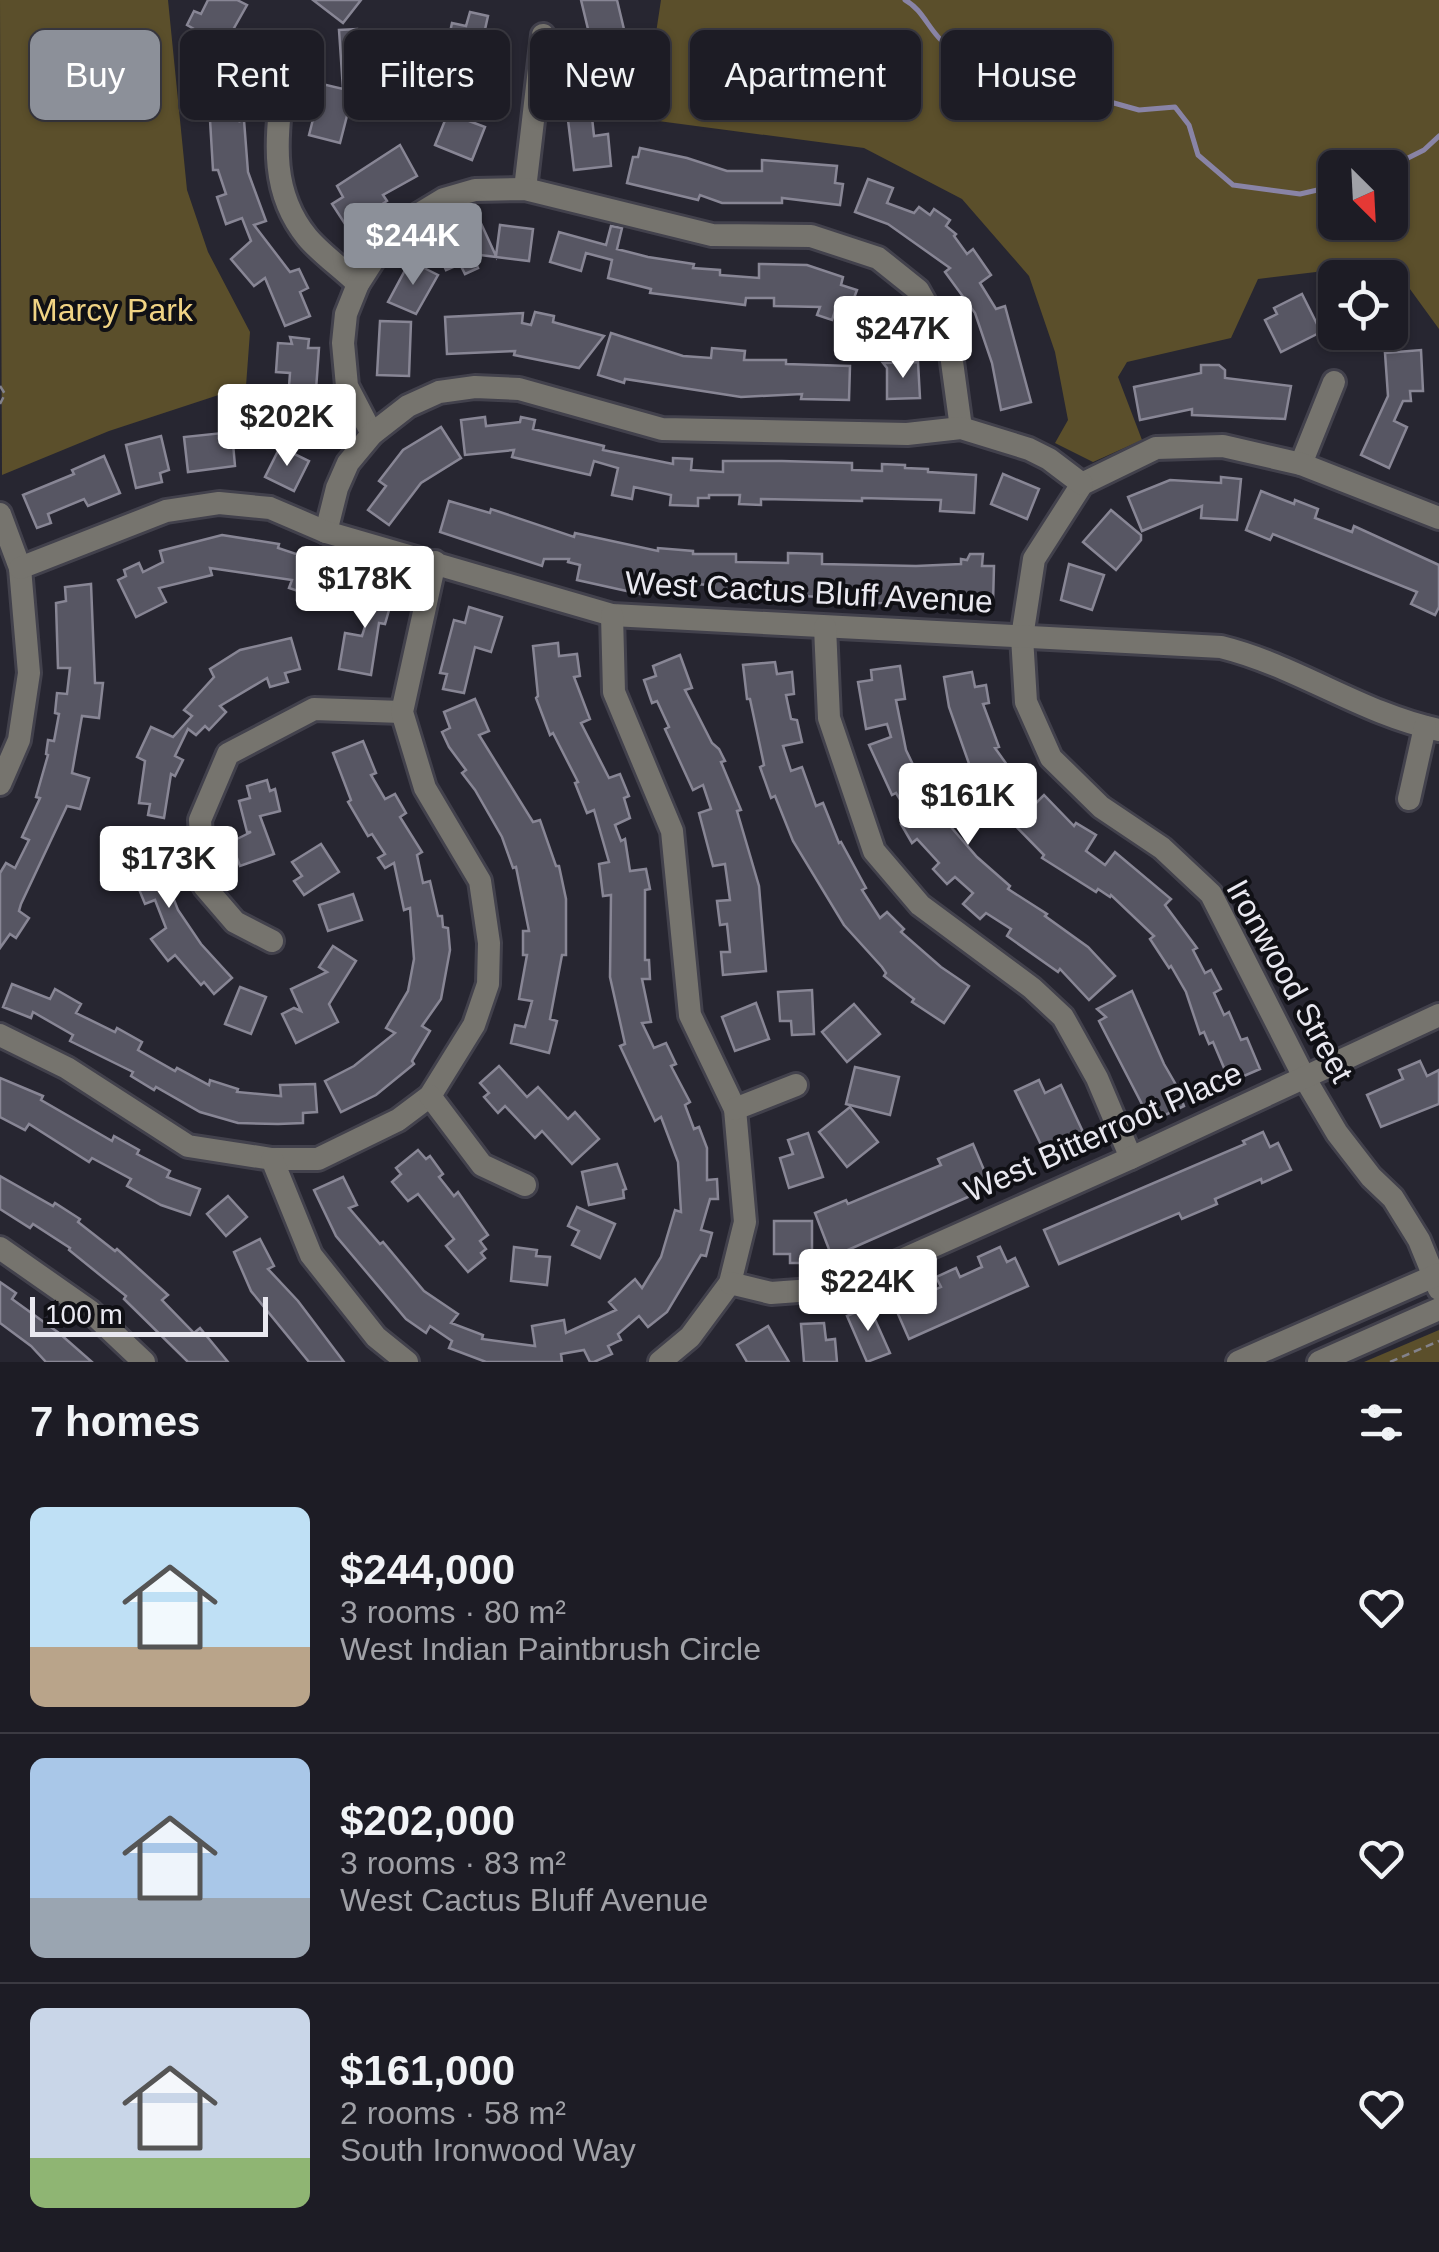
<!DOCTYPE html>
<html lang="en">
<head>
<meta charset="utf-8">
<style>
  :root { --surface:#1d1c25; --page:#2a2932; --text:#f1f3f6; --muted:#a0a1a7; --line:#3b3a42; --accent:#8c9099 }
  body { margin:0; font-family:Arial,sans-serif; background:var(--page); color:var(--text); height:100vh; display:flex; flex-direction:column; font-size:38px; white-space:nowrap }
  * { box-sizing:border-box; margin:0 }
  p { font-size:32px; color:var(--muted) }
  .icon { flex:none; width:55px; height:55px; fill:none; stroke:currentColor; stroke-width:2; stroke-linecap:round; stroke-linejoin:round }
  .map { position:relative; height:1362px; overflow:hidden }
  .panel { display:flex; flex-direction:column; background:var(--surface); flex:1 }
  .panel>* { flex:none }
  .banner { position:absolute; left:30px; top:30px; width:1380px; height:90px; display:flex; gap:20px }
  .needle { width:65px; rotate:156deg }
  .buttons { position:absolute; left:1318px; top:150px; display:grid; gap:20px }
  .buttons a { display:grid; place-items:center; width:90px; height:90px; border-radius:15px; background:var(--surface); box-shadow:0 2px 8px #0004,0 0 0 2px var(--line); font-size:50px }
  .scale { position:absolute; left:30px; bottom:25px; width:238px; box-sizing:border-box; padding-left:10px; border:5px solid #e9e8f0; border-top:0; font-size:28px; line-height:35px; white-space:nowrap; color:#e9e8f0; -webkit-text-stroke:8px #101015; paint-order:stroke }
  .price { position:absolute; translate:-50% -85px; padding:0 22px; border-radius:10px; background:#fff; color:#222; font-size:32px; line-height:65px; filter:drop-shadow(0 2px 5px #0008) }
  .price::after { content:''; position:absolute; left:50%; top:60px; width:30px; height:22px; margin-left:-15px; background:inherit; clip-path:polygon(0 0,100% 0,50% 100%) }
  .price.on { background:var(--accent); color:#fff }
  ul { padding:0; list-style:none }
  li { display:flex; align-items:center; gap:30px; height:250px; padding:0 30px }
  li+li { border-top:2px solid var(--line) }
  li span { display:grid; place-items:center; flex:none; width:280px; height:200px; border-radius:15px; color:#555 }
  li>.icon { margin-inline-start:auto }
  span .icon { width:120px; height:120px; fill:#fffc; stroke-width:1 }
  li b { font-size:42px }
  h2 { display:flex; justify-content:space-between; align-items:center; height:120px; padding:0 30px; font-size:42px }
  .tag { padding:0 35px; border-radius:15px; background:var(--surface); box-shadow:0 2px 8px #0004,0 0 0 2px var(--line); font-size:35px; line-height:90px }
  .tag.on { background:var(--accent); color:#fff }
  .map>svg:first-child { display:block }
  .green { fill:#5b4f2b; fill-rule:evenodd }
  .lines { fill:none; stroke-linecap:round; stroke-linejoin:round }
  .stream { stroke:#8984a6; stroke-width:5 }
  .building { fill:#575663; stroke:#888695; stroke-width:2.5 }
  .minor-casing { stroke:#42414c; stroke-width:28 }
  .path { stroke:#83828b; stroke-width:2.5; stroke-dasharray:8 5; stroke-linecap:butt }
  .minor { stroke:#76746e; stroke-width:22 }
  .labels { text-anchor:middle; stroke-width:8; stroke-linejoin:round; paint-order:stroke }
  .park-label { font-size:32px; fill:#f0d384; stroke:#101015 }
  .street-label { font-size:32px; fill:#e9e8f0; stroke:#101015 }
</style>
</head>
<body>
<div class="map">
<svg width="1439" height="1362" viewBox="0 0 1439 1362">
  <rect width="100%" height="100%" fill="#272631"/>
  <g class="green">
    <polygon points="0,0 168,0 187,190 208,252 250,332 246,386 109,431 2,475"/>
    <path d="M661,0H1439V329L1391,263L1258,279L1231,338L1127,362L1118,377L1142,440L1093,462L1055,443L1068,420L1055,352L1029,276L962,199L864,148L643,119ZM1335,168H1390V222H1335Z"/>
    <polygon points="1439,1330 1439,1362 1364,1362"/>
  </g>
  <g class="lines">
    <g class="stream">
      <path d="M905,0C922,9 928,28 942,41C962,58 994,52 1019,54L1040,78L1067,90L1139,110L1175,107L1189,125L1198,155L1233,185L1300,194L1335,186"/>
      <polyline points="1388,168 1424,150 1439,136"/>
    </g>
  </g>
  <g class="building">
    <polygon points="208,0 237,0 247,5 221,51 191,35 194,29 187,25 194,11 201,14"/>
    <polygon points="313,0 361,0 343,23"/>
    <polygon points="581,0 617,0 628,46 594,54"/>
    <polygon points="470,12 488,16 476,70 491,72 490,80 498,81 495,98 491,98 490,106 454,100 460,58 445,55 452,23 466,26"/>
    <polygon points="357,29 357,34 370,34 371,50 381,49 382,64 374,64 375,80 356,81 340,143 309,135 322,84 343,89 339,30"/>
    <polygon points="205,63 245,66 240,121 244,120 248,172 266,221 254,225 290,272 299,269 308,288 300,292 310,316 285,326 265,278 254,286 231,259 251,241 242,218 226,224 217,197 226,194 218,170 213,170 209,103 201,103"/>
    <polygon points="583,67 619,73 613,112 591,108 594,136 608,134 611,166 574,170 568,120 575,119"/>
    <polygon points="448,113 485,127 472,160 435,145"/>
    <polygon points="400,145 417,176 383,195 387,201 362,217 364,221 349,230 332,204 343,197 337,186"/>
    <polygon points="640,148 687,158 727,171 762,171 762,160 837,166 835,183 843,184 840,205 782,198 782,203 722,203 700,195 698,200 627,183 633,157 638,157"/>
    <polygon points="868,179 893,188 887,203 914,213 919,207 930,215 934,209 950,220 946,226 956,234 954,236 967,254 973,249 991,275 980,283 996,309 1005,306 1031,402 1001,410 992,363 975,313 945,272 950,268 888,224 855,212"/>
    <polygon points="479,219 496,256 500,225 533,229 529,261 472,254 478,268 465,274 460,264 446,270 433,241"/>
    <polygon points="611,226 622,228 617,249 648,257 694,264 693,268 720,270 720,275 759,278 759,264 807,265 843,277 841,285 857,290 848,314 838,302 832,320 817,315 820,307 774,306 774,298 746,298 745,305 650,293 651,289 608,278 612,260 586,253 581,271 550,262 559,232 606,245"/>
    <polygon points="410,261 438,275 416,314 388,302"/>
    <polygon points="1302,294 1321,332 1281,352 1265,320 1277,314 1274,308"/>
    <polygon points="885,299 912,331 885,353 885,343 872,350 860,336 864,332 856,323"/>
    <polygon points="535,312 554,316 553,322 604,336 579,368 514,355 515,351 447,354 445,317 523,313 522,323 531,325"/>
    <polygon points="380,321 411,322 409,376 377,375"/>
    <polygon points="611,333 683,356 711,358 712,348 745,351 744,360 786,360 786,364 850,366 849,400 801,399 802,394 741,397 625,379 624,383 598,375"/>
    <polygon points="290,337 309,339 308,348 319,348 316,390 320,390 320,416 308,416 307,435 280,434 281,400 288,400 290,373 276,372 278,343 292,344"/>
    <polygon points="1421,350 1423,391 1410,391 1411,401 1403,401 1394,421 1407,427 1389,468 1361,455 1388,396 1385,353"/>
    <polygon points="918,362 920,398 887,399 887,368 883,363"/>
    <polygon points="1201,365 1219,365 1225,370 1225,378 1291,386 1285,419 1192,415 1192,409 1140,420 1134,387 1201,373"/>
    <polygon points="485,417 486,426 520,422 521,417 535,420 533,429 604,446 603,450 673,464 673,458 692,459 691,470 723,472 723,461 782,461 852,463 852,470 882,471 882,464 905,465 905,468 928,469 928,472 976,475 974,513 940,511 941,500 862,498 862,501 761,499 761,505 739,504 740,495 709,495 709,498 698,498 698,506 670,505 671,495 634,487 632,499 612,495 618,468 594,461 590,475 512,457 514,450 465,455 461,420"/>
    <polygon points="441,427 461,458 421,483 389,525 368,510 386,486 379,481 403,450"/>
    <polygon points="232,432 235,466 188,472 184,437"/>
    <polygon points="161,436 169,470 160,473 162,482 136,488 126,445"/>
    <polygon points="280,447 309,461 294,491 265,477"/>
    <polygon points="104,456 120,493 88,506 84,499 48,514 51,523 37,528 23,495 74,474 72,470"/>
    <polygon points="1003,474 1039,489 1027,519 991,504"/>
    <polygon points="1221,477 1241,479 1237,520 1201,518 1202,506 1142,531 1128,497 1170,480 1221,483"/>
    <polygon points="1261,491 1294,504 1295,500 1318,509 1315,518 1352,532 1354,526 1439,565 1439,607 1435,615 1411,604 1417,592 1273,534 1270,540 1246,530"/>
    <polygon points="449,501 490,513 491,509 574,537 575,533 658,551 658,548 693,551 693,554 736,554 736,562 788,563 788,553 822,554 822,564 916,566 961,564 961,559 967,560 970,554 983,554 982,566 994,566 993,604 872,603 872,599 799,596 714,596 714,585 690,584 689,597 671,595 672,579 643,577 640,594 577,580 580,565 568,562 569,559 544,559 542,566 440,532"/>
    <polygon points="1111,510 1141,535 1141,540 1116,570 1083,542"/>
    <polygon points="222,535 279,544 278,548 335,567 325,600 289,588 292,580 210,568 212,575 159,588 166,602 136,617 118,580 126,576 124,570 139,563 143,572 163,562 160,551"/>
    <polygon points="1069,564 1104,575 1092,610 1061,600"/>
    <polygon points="91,584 95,683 103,683 99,718 82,716 72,773 89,778 80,809 67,806 21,904 19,911 29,918 16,938 10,934 0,948 0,873 6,863 15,868 29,840 22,837 40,798 36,797 48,755 46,754 48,740 54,741 59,714 55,713 57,693 67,694 70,668 58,668 56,603 66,601 65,587"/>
    <polygon points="357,585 393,596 385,624 379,623 371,675 339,669 345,633 362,636 369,614 350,608"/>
    <polygon points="469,607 502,617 491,652 475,647 464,693 443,689 447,674 440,673 454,620 465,623"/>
    <polygon points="291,638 300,669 285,673 288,682 270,687 267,678 220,706 226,712 209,730 205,726 196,735 188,729 175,756 183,760 175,776 171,774 164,818 148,815 150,804 139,803 145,761 137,757 151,727 173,737 192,716 184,710 214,677 210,669 240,650"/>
    <polygon points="558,643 559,656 577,654 580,676 574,677 590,719 581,723 609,778 620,774 629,796 624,798 630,818 615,825 621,841 625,839 630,871 646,869 650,889 645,890 645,960 649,960 650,979 642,979 651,1022 642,1023 654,1048 666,1043 676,1064 671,1066 690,1102 685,1105 694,1129 699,1127 707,1148 707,1180 717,1179 718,1199 710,1199 701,1230 712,1233 706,1256 701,1255 667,1312 648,1327 639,1316 618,1334 621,1340 608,1346 612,1354 594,1362 590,1362 584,1350 561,1354 562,1362 486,1362 449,1348 452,1341 430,1326 426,1333 406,1319 336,1236 314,1190 343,1177 357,1205 349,1208 380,1244 383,1242 424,1291 458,1314 451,1323 483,1335 482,1339 535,1346 532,1326 564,1320 566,1333 616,1310 609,1302 635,1279 642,1288 661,1257 675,1210 681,1212 678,1162 661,1117 655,1121 620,1046 625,1044 610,977 611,895 603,896 599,864 609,862 594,810 587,813 575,783 578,782 553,733 550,735 536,698 538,696 533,646"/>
    <polygon points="680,655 692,688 685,690 712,743 719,749 725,761 721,762 741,810 737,811 759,886 766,971 723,975 721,952 730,952 727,924 720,925 717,901 730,900 725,864 713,866 699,813 711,809 703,785 693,790 665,729 669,727 657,701 652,703 644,680 656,676 653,666"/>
    <polygon points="775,662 777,674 792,672 794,694 786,695 791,719 797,720 802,742 783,746 791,771 802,767 816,806 823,803 839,843 841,842 866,888 862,890 880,918 887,912 904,929 901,932 941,967 969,986 944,1023 912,1002 914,999 884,976 886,973 882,967 844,925 793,841 775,796 771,798 760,767 764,765 750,699 747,699 743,665"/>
    <polygon points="900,666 905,699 896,700 906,750 927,794 930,792 951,827 977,857 1010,886 1008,889 1047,914 1045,916 1088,947 1115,976 1089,1000 1060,969 1058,972 1007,936 1011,929 986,913 980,919 963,904 973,893 955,877 947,884 933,869 939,863 917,839 912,843 901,824 911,817 896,793 892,795 869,745 891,737 887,724 866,729 858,682 872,680 871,670"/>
    <polygon points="972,672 975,687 986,685 989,703 983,704 999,747 995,748 1035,804 1044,795 1074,826 1076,823 1096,835 1086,851 1105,865 1115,852 1171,899 1165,905 1197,948 1193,950 1205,973 1211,970 1221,989 1214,993 1224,1015 1229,1012 1241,1040 1247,1038 1260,1069 1230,1082 1213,1042 1209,1044 1204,1032 1200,1034 1186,992 1171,966 1169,968 1150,939 1154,936 1111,895 1110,897 1098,889 1096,892 1042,858 1044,855 985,795 973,775 949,707 944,677"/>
    <polygon points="475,699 489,731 479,735 533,822 540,820 556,866 559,866 566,899 566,955 562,955 550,1019 557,1021 549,1053 511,1043 515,1025 525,1027 532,1001 519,999 527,955 523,955 523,931 529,931 516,867 513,868 502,837 475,790 462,773 466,770 449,747 442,732 450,728 444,712"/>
    <polygon points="363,741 376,773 371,775 385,799 395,794 406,813 400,817 422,852 417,855 423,883 430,881 438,916 442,916 443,927 448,928 450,950 441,999 422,1026 430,1031 412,1061 414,1064 376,1095 341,1112 325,1081 354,1066 395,1033 386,1028 408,991 414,959 410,908 404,910 394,863 385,868 378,858 385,854 372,834 368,836 348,802 351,800 333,753"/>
    <polygon points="267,780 270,791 275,789 280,811 260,816 274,854 240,866 231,842 251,832 247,832 239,801 250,798 247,786"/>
    <polygon points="150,831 151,844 167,843 169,863 160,864 178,910 201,944 232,978 214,994 204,982 201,985 175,955 168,961 151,939 166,928 155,900 145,904 130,867 122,868 120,843 132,841 131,833"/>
    <polygon points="321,844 339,872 304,895 294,881 302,876 292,862"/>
    <polygon points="353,894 362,920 328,931 319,905"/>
    <polygon points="333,946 356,961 329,1004 338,1022 296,1043 282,1014 294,1008 301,1011 291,989 327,972 319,967"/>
    <polygon points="12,984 50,999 55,989 81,1004 76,1013 115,1032 117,1028 142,1042 138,1050 175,1071 177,1068 209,1085 210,1080 238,1089 237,1092 281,1096 280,1085 315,1084 317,1112 303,1113 303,1123 278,1124 238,1123 200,1112 156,1087 154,1090 131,1076 133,1072 70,1041 73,1035 33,1012 31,1018 3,1007"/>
    <polygon points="240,987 266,997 251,1034 225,1024"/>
    <polygon points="812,990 814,1034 792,1035 791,1021 780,1021 778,992"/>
    <polygon points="1132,991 1164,1064 1183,1097 1181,1098 1184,1106 1161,1117 1155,1105 1145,1110 1099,1021 1106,1017 1097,1009"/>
    <polygon points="756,1003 769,1039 735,1051 722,1017"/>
    <polygon points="854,1004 880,1034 847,1062 822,1032"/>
    <polygon points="1420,1061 1427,1076 1439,1070 1439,1104 1381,1127 1367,1095 1403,1079 1399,1070"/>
    <polygon points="499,1066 527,1097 538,1087 568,1119 575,1112 599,1139 572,1164 542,1131 535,1138 505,1106 498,1113 484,1097 489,1093 480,1083"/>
    <polygon points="855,1067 899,1077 890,1115 846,1104"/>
    <polygon points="0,1078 43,1096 41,1100 112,1141 114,1136 139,1150 137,1154 170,1171 167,1177 200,1189 190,1215 161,1205 127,1186 131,1179 92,1158 89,1162 29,1124 25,1130 0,1117"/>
    <polygon points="1039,1080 1045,1093 1061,1085 1083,1132 1070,1138 1075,1150 1053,1161 1049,1153 1046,1155 1015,1091"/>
    <polygon points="850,1107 878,1142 847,1167 819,1132"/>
    <polygon points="1263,1132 1270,1147 1278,1143 1291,1170 1262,1183 1261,1179 1215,1199 1217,1204 1182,1219 1179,1213 1059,1264 1044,1230 1245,1144 1243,1141"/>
    <polygon points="808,1133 823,1177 789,1188 780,1158 793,1154 788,1140"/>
    <polygon points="973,1144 987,1177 973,1183 977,1193 832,1257 815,1213 846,1200 848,1204 941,1165 938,1159"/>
    <polygon points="418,1150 426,1159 430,1156 443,1174 439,1177 454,1196 458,1192 488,1235 480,1241 486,1249 481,1253 485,1258 468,1272 446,1246 454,1239 418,1194 408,1201 392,1182 401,1174 396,1168"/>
    <polygon points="617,1164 626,1189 623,1190 624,1198 589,1205 582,1172"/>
    <polygon points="0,1176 53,1206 55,1203 80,1219 78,1222 115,1251 117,1249 168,1295 162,1300 194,1333 200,1328 228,1362 188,1362 124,1299 126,1296 69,1250 70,1248 33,1224 30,1228 0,1209"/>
    <polygon points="228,1196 247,1217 226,1236 207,1214"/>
    <polygon points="577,1207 615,1224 600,1258 572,1245 579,1231 568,1226"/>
    <polygon points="774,1221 812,1221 812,1263 790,1263 790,1254 774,1254"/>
    <polygon points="260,1239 274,1266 268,1269 298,1301 344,1362 309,1362 251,1291 234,1252"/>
    <polygon points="514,1247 537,1250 536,1256 550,1257 547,1285 511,1281"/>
    <polygon points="1000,1247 1007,1262 1015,1258 1028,1286 909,1339 891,1298 911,1290 915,1299 941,1287 936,1277 956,1268 960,1277 982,1267 978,1257"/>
    <polygon points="0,1282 16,1293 12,1299 59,1333 92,1362 46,1362 31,1346 0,1323"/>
    <polygon points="869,1306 890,1353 867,1362 847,1316"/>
    <polygon points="824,1323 826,1340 835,1339 837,1362 804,1362 801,1324"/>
    <polygon points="768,1326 789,1362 747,1362 737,1345"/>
  </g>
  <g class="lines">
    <g class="minor-casing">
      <g id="minor">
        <path d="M286,43C284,110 259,178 307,237C321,254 342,268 358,284"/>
        <polyline points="525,189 543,35"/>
        <polyline points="372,434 347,386 343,343 346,314 358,284 383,245 411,219 444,199 475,190 525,189 712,235 811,236 878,258 918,290 950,347 961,428"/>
        <polyline points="1301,464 1334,382"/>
        <polyline points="0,514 20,568 29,673 19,740 0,784"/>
        <polyline points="1439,518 1301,464 1223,446 1156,448 1082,484 1034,559 1022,637 1026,702 1051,758 1101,807 1162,848 1211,894 1304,1077 1337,1133 1371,1177 1393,1198 1419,1240 1439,1289"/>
        <polyline points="326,532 337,488 348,463 372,434 408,406 439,392 475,387 519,389 662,429 907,434 961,428 1029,449 1049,459 1082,484"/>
        <path d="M20,568L166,511L219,503L270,508L326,532L612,615L1221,647C1298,666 1362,714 1439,730"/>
        <polyline points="612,615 614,692 672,831 690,1015 735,1109 745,1222 730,1283 690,1337 660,1362"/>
        <polyline points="825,627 829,718 874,851 920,905 1032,988 1063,1017 1097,1078 1131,1158"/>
        <polyline points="1409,799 1425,727"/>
        <polyline points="272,941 235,922 204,886 200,820 228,754 314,709 402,712"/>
        <polyline points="0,1035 67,1068 188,1146 272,1159 318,1159 398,1120 430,1096 474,1025 488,984 489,943 480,881 425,788 402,712 435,562"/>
        <polyline points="430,1096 482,1165 525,1185"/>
        <polyline points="735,1109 796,1085"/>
        <polyline points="272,1159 311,1255 376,1337 407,1362"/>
        <polyline points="0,1248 90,1311 144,1362"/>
        <polyline points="730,1283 771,1293 839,1288 1131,1158 1439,1015"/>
        <polyline points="1238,1362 1439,1274"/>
        <polyline points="1319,1362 1439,1309"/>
      </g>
    </g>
    <g class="path">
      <polyline points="0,386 5,394 0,404"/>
      <polyline points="1390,1362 1439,1341"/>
    </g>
    <use href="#minor" class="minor"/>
  </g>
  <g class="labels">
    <g class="park-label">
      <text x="112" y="321">Marcy Park</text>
    </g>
    <g class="street-label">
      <text transform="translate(809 592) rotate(3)" y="11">West Cactus Bluff Avenue</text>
      <text transform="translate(1290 981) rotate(61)" y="11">Ironwood Street</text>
      <text transform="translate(1103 1132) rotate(-24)" y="11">West Bitterroot Place</text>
    </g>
  </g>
</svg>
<div class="buttons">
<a><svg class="needle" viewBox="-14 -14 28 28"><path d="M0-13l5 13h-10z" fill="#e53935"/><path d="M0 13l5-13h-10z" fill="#a0a1a7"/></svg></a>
<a><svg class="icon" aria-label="locate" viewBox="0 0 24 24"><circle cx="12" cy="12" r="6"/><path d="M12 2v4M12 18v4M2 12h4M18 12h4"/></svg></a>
</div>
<div class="scale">100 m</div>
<b class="price on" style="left:413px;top:288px">$244K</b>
<b class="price" style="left:903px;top:381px">$247K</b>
<b class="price" style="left:287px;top:469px">$202K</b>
<b class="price" style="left:365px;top:631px">$178K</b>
<b class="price" style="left:968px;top:848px">$161K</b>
<b class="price" style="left:169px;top:911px">$173K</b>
<b class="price" style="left:868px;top:1334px">$224K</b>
<div class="banner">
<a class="tag on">Buy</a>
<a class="tag">Rent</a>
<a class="tag">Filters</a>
<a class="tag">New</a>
<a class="tag">Apartment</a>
<a class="tag">House</a>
</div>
</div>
<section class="panel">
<h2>7 homes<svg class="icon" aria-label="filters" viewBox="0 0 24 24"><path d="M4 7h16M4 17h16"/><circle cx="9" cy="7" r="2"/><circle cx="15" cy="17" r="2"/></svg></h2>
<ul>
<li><span style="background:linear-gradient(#bfe0f5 70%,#b9a48a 0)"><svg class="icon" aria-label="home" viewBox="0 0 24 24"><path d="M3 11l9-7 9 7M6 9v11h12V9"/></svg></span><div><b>$244,000</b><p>3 rooms · 80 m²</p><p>West Indian Paintbrush Circle</p></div><svg class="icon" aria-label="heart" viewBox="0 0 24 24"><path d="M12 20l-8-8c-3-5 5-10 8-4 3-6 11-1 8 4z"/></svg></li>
<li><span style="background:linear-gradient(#a9c7e8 70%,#9aa5b1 0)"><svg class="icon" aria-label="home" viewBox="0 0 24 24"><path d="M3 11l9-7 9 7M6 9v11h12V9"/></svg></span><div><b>$202,000</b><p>3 rooms · 83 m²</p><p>West Cactus Bluff Avenue</p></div><svg class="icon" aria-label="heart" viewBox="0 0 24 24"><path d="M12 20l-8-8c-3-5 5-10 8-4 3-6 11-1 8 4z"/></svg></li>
<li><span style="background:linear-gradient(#c9d6e8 75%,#8fb573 0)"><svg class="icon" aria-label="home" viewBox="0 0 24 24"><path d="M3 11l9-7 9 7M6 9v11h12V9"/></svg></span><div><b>$161,000</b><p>2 rooms · 58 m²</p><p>South Ironwood Way</p></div><svg class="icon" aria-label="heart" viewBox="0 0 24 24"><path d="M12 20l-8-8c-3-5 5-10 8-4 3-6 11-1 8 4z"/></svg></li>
</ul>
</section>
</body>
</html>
